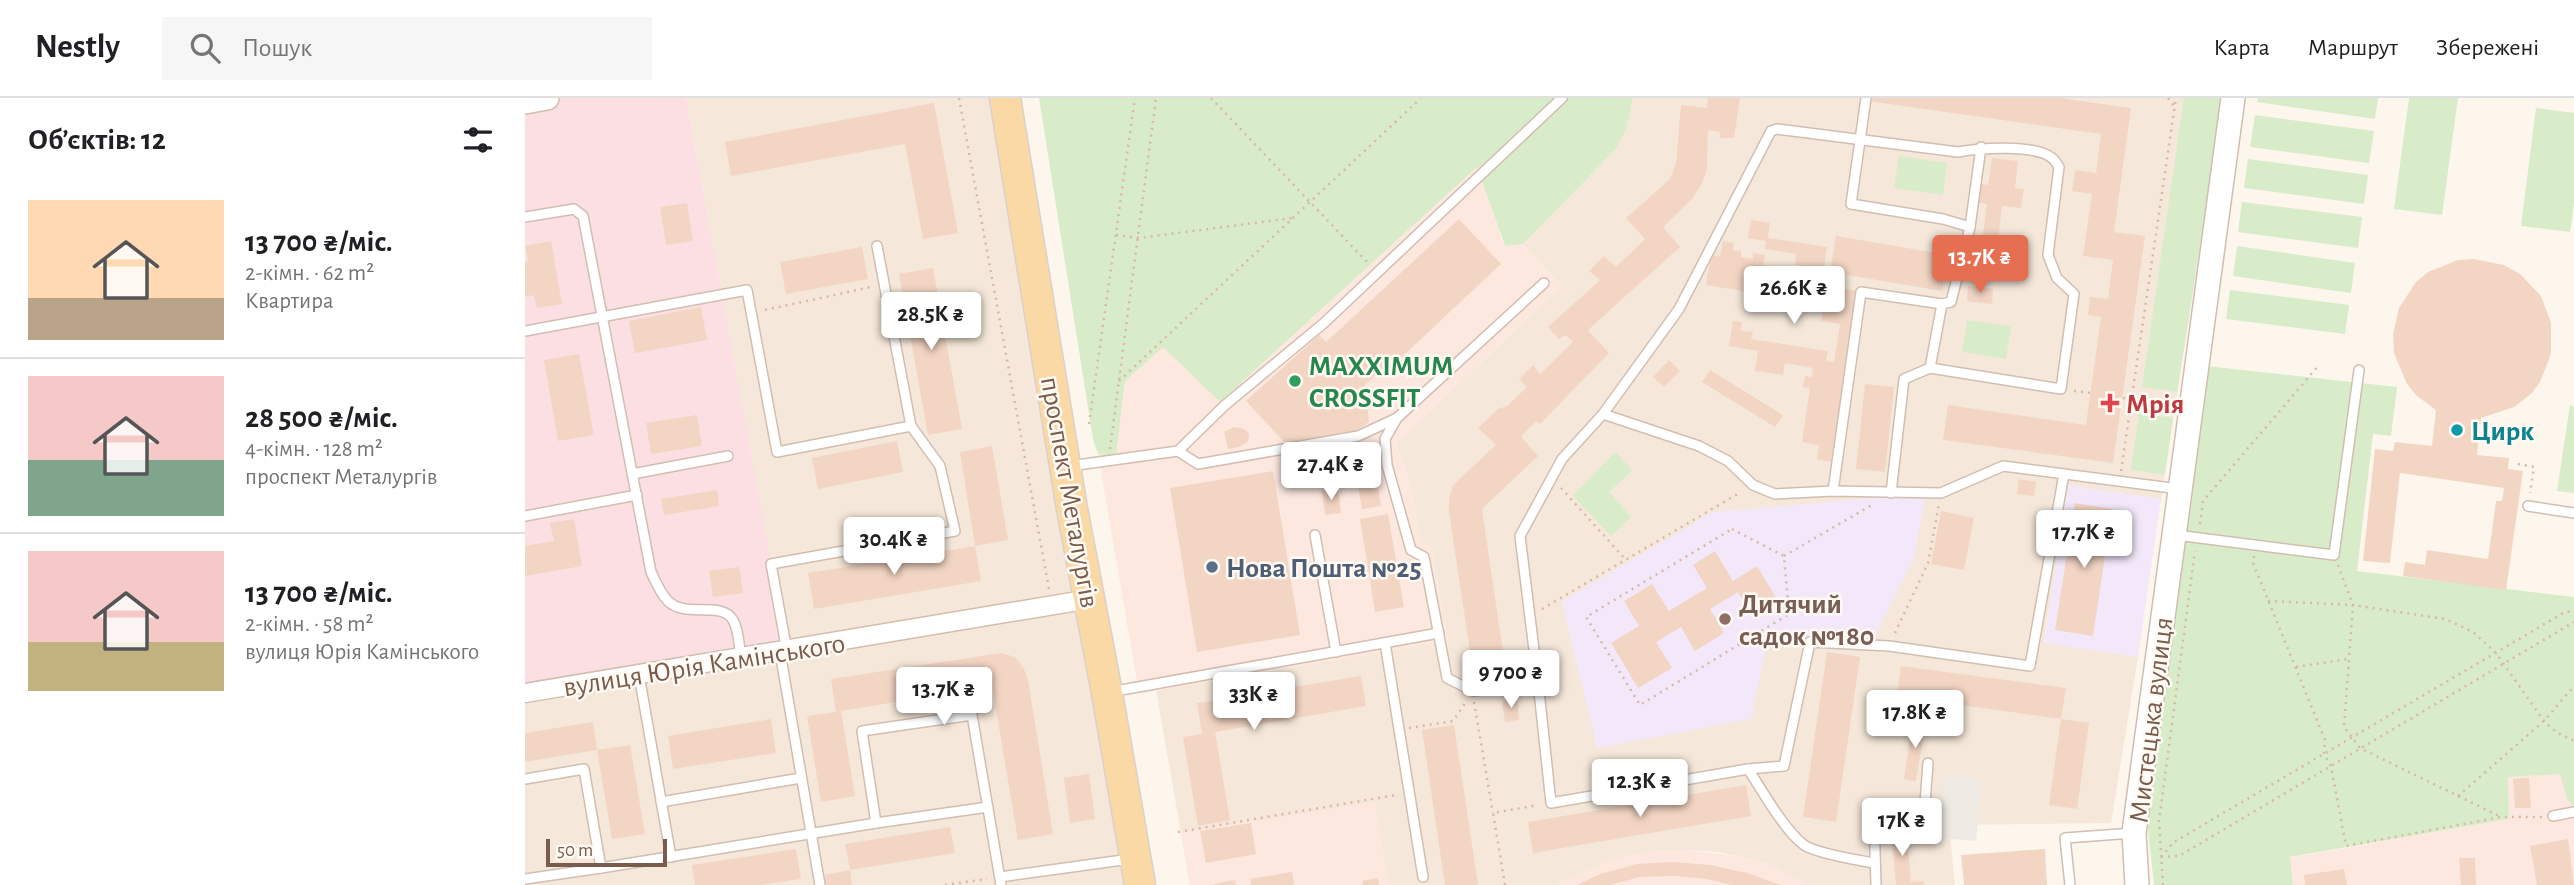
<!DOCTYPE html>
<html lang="uk">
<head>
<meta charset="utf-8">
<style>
  :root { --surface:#fff; --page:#f6f6f6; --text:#202124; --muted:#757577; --line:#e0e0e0; --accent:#e76f51 }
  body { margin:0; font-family:"Alegreya Sans",sans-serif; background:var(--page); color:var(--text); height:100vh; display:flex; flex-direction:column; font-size:26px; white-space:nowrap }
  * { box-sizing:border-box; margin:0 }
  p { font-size:23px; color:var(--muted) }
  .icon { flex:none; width:38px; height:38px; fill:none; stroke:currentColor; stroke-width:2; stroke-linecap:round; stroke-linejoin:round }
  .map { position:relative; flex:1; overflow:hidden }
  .drawer { display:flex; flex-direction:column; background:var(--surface); width:525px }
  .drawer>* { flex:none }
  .scale { position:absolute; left:21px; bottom:18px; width:121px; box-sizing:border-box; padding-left:7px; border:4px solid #7a5c4d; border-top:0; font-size:19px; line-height:24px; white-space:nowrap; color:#7a5c4d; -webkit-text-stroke:5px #fffaf3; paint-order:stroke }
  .price { position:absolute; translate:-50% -60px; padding:0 16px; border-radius:7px; background:#fff; color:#222; font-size:23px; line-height:46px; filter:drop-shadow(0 2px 4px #0008) }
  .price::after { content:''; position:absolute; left:50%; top:42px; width:21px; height:16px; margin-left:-10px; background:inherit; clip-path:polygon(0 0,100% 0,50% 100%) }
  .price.active { background:var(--accent); color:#fff }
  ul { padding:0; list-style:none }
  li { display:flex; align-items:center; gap:21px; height:175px; padding:0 28px }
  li+li { border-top:2px solid var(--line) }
  li span { display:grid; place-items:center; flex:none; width:196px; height:140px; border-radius:0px; color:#555 }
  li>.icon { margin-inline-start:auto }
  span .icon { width:84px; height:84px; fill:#fffc; stroke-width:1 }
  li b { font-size:30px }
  h2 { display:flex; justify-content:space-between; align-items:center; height:84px; padding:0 28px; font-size:30px }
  header { display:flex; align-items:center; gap:42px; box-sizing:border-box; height:98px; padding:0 35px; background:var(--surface); border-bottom:2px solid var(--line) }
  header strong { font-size:33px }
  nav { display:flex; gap:38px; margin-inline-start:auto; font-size:24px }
  .search { width:490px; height:63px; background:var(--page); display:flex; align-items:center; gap:18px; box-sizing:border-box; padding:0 24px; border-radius:0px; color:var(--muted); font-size:26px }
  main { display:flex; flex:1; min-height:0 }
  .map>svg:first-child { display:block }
  .residential { fill:#f5e8da }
  .commercial { fill:#fde8e0 }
  .industrial { fill:#efe9e4 }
  .education { fill:#f3e8fa }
  .medical { fill:#fbdfe3 }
  .green { fill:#d8ecc9 }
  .building { fill:#f3d5c3 }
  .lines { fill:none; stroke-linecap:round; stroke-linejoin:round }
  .service-casing { stroke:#d1beb0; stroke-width:12 }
  .minor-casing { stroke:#d1beb0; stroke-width:21 }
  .tertiary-casing { stroke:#d1beb0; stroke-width:26 }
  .primary-casing { stroke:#dad1cd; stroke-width:33 }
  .path { stroke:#d9b8a5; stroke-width:2.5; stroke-dasharray:2 5; stroke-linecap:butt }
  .service { stroke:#fff; stroke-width:9 }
  .minor { stroke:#fff; stroke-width:18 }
  .tertiary { stroke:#fff; stroke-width:23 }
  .primary { stroke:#fbd9a5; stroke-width:30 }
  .leisure-dot { fill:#2e9e5b; stroke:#fffaf3; stroke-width:2.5 }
  .health-dot { fill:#e0444e; stroke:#fffaf3; stroke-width:2.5 }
  .culture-dot { fill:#0f9aa8; stroke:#fffaf3; stroke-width:2.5 }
  .service-dot { fill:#5c6f8a; stroke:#fffaf3; stroke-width:2.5 }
  .education-dot { fill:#8d6e63; stroke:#fffaf3; stroke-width:2.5 }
  .labels { text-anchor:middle; stroke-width:5; stroke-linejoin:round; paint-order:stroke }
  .leisure-label { font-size:28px; font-weight:bold; fill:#27864d; stroke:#fffaf3; text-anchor:start }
  .health-label { font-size:28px; font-weight:bold; fill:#be3a42; stroke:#fffaf3; text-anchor:start }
  .culture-label { font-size:28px; font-weight:bold; fill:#0d838f; stroke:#fffaf3; text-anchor:start }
  .street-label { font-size:28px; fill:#7a5c4d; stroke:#fffaf3 }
  .service-label { font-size:28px; font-weight:bold; fill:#4e5e75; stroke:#fffaf3; text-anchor:start }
  .education-label { font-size:28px; font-weight:bold; fill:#785e54; stroke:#fffaf3; text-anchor:start }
</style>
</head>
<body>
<header>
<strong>Nestly</strong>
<div class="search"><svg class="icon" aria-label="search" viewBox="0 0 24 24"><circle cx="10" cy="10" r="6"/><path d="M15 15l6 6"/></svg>Пошук</div>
<nav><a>Карта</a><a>Маршрут</a><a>Збережені</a></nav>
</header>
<main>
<section class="drawer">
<h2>Об’єктів: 12<svg class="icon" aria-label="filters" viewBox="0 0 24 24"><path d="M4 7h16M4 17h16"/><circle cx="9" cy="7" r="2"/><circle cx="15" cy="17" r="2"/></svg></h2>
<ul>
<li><span style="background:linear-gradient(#ffd9b3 70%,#b9a48a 0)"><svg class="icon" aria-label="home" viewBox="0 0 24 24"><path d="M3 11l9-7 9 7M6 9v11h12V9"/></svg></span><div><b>13 700 ₴/міс.</b><p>2-кімн. · 62 m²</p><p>Квартира</p></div></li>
<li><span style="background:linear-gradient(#f6c9c9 60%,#7fa58c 0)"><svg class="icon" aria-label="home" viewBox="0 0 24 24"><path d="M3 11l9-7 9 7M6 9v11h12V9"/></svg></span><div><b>28 500 ₴/міс.</b><p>4-кімн. · 128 m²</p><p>проспект Металургів</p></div></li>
<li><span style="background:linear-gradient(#f6c9c9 65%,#c2b280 0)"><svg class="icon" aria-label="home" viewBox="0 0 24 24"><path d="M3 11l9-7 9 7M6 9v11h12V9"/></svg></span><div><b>13 700 ₴/міс.</b><p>2-кімн. · 58 m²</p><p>вулиця Юрія Камінського</p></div></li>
</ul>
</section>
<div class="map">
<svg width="2049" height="787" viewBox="0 0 2049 787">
  <rect width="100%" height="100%" fill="#fdf6ec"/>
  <g class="residential">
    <polygon points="161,0 480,0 615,787 0,787 0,595 261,552"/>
    <polygon points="1108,0 1698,0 1636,401 1543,388 1519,544 1613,559 1586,725 1424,727 1430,787 1282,787 1241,765 1192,754 1162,752 1106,757 1079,765 1030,787 665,787 631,592 923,542 895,442 886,388 871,346 1036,188 998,146 1091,51 1106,10"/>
  </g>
  <g class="commercial">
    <polygon points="953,68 979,148 998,146 1036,188 871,346 886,388 895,442 907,451 923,543 614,596 573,356 591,357 600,283 638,248 695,304"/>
    <polygon points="2036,675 2042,702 2049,708 2049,787 1768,787 1764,760 1984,721 1982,679"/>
    <polygon points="850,704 864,787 665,787 656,735"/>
    <polygon points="1133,752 1162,752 1218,759 1241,765 1282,787 1030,787 1079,765 1106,757"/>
  </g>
  <polygon class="industrial" points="1419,677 1457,680 1451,743 1414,740"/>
  <g class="education">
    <polygon points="1543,387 1636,401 1613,559 1519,545"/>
    <polygon points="1350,400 1400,401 1388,462 1347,544 1243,540 1226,621 1072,650 1037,503 1188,414"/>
  </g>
  <polygon class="medical" points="22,0 161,0 262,553 0,595 0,4"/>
  <g class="green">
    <polygon points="514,0 1108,0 1101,31 1091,51 998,146 980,148 952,69 695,304 638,249 600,283 591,358 573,356 568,341"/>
    <polygon points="1659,0 1698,0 1652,294 1617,289"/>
    <polygon points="1733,0 1853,0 1850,21 1732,4"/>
    <polygon points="1884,0 1933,0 1917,117 1869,111"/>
    <polygon points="2011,10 2049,15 2049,105 2045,134 1996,128"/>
    <polygon points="1730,17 1849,33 1844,65 1725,49"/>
    <polygon points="1374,58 1422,65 1418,97 1369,90"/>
    <polygon points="1723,61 1843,77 1839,106 1719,90"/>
    <polygon points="1717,104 1837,119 1833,150 1713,134"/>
    <polygon points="1712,148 1830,165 1826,195 1708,178"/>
    <polygon points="1705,192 1824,207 1820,236 1701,221"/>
    <polygon points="1442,222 1486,228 1481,261 1437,254"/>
    <polygon points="1672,267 1872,289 1866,338 1848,336 1832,473 2049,499 2049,708 2042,702 2035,676 1983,679 1984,721 1765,759 1768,787 1629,787 1622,722 1659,450"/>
    <polygon points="2045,307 2049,308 2049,395 2032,393"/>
    <polygon points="1614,315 1648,320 1640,377 1606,372"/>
    <polygon points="1090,354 1107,372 1084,394 1106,419 1086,438 1048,398"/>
  </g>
  <g class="building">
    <polygon points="1183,0 1215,0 1209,40 1194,40 1196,34 1183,32 1182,71 1177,85 1168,100 1138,129 1155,149 1063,232 1084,255 1015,326 1011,323 996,339 1013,358 957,411 980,568 948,573 924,414 924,401 928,387 971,347 953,330 973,311 982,308 1002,289 994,281 1008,267 1015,276 1048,244 1041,237 1034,241 1023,229 1075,182 1064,173 1079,158 1091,169 1120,141 1101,120 1145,81 1151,65 1156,7 1182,10"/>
    <polygon points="1343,0 1534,0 1606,10 1589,134 1620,138 1588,365 1418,342 1423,307 1561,327 1576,219 1563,217 1565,199 1583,201 1588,162 1558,158 1567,96 1547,93 1550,72 1571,75 1576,36 1343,3"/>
    <polygon points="409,5 433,135 398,141 380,46 206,78 200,44"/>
    <polygon points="1467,60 1493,63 1490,90 1499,91 1496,110 1477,108 1472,152 1456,150 1462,106 1450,104 1453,85 1463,87"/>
    <polygon points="162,105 168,143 141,147 135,109"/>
    <polygon points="934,121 976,166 865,270 862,267 840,287 844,324 832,332 760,345 721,303 794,237 801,244"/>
    <polygon points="1226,122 1245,125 1243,140 1302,149 1296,187 1333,193 1306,364 1292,361 1294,347 1277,344 1285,290 1278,289 1280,278 1287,279 1288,270 1260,265 1258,277 1230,273 1233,253 1204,248 1208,223 1217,224 1216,233 1228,234 1226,241 1303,253 1301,263 1309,264 1315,226 1296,223 1299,206 1181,187 1186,157 1195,158 1198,143 1209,145 1208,152 1216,153 1216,159 1228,161 1228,155 1240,157 1238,167 1252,170 1251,180 1282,185 1285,169 1270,167 1271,156 1240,151 1241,143 1223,140"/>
    <polygon points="1311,138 1423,157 1417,193 1305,174"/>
    <polygon points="26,143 37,206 12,210 9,197 0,199 0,164 3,164 0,148"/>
    <polygon points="337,149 343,181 261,196 255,164"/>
    <polygon points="1948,161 1979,167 1995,176 2016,198 2026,225 2026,256 2015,284 2007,295 1989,309 1956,320 1952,357 1984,360 1983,371 1998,373 1981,492 1878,478 1880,464 1900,467 1902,452 1963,461 1971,403 1977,403 1979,390 1875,375 1865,465 1838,463 1850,351 1868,353 1870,344 1907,348 1911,312 1892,298 1882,286 1869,255 1868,237 1874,210 1891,184 1903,174 1933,162"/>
    <polygon points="408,170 437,331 403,337 374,176"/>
    <polygon points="1443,188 1468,191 1467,206 1442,203"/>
    <polygon points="176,209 182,242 110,255 104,223"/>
    <polygon points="54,256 69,337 33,343 19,262"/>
    <polygon points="1144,262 1155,273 1139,289 1128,279"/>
    <polygon points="1185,272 1258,317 1250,329 1177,284"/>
    <polygon points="1340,286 1369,289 1360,374 1331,371"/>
    <polygon points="172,317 177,348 126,356 121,325"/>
    <polygon points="709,329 719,331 724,336 723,344 714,349 703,351 699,334"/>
    <polygon points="372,343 378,374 293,391 287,360"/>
    <polygon points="846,344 856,408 837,411 826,347"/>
    <polygon points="467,348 483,442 450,448 435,354"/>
    <polygon points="748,373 775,537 672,554 645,390"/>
    <polygon points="1494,381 1511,384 1509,398 1492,396"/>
    <polygon points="813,391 816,415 800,417 797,393"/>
    <polygon points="192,392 194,408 139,417 136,401"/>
    <polygon points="1550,405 1587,411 1568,538 1530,532"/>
    <polygon points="1416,413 1449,420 1439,472 1406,466"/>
    <polygon points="863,416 879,509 850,514 835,421"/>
    <polygon points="49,421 57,468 0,478 0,448 29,443 25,425"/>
    <polygon points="450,448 456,483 289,511 283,475"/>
    <polygon points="1190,453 1208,483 1232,468 1253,503 1228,518 1213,494 1185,511 1199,535 1170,553 1156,529 1131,544 1147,570 1113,590 1086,545 1114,528 1099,503 1127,486 1144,513 1182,490 1168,467"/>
    <polygon points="214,469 218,495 188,499 184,473"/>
    <polygon points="1302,554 1335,559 1311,724 1278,719"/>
    <polygon points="476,555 490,559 499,571 503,582 528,736 493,742 467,588 316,613 330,698 296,704 282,618 311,614 306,581"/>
    <polygon points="1376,568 1541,590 1536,621 1372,598"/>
    <polygon points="836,578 841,608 690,634 705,722 673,728 658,639 677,636 672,605"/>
    <polygon points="992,601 994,622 980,624 977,603"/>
    <polygon points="246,621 251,655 148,671 143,638"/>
    <polygon points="1388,621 1401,623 1391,683 1379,681"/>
    <polygon points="1536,621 1564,625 1552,711 1524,707"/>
    <polygon points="68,624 72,652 105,647 120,736 87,741 72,652 0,664 0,635"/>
    <polygon points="929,627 953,787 920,787 897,632"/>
    <polygon points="564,676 570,721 545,725 539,680"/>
    <polygon points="2004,680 2006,710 1990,710 1988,681"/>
    <polygon points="1221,687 1226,718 1008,755 1003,724"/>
    <polygon points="726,725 731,756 681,765 675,733"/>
    <polygon points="425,729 430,755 325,772 320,746"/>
    <polygon points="1381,730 1386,784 1399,783 1399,787 1371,787 1366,731"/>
    <polygon points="2043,741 2049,787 2012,787 2005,748"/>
    <polygon points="271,751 276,781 236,787 170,787 167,767"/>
    <polygon points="1520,751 1522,787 1439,787 1436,757"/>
    <polygon points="1934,760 1950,760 1951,787 1936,787"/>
    <polygon points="1147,764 1185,767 1222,775 1256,787 1206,787 1182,781 1150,778 1115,779 1085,787 1052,787 1075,776 1112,766"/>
    <polygon points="1819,771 1822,787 1780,787 1779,777"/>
    <polygon points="325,772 327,787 301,787 300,777"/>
    <polygon points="767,774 769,787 726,787 725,781"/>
    <polygon points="853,780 854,787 838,787 837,783"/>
    <polygon points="710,782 711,787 689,787 689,786"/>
  </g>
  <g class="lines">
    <g class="service-casing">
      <g id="service">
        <polyline points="1341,0 1326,106 1418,121 1445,129"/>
        <path d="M0,119L49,111L58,118L126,474C131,484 135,495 143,503C161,521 196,502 208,522C214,532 214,548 216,560"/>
        <polyline points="352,148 386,328"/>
        <polyline points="1019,185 872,320 860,341 862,367 886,452 899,459 922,580 948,593 1013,584 1026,705 1223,671 1259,668 1285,544 1364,548 1505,568 1539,376"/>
        <polyline points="0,233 222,192 252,354 386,328 415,368 430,433 246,466 262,553"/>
        <polyline points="1405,270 1417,206"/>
        <polyline points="1078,316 1174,348 1203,363 1228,387 1250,396 1308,393 1416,395 1478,368 1654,391"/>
        <polyline points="653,353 673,366 833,338 872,320"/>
        <polyline points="545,368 653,353 699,308 799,225 1037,0"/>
        <polyline points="107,376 203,358"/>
        <polyline points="1308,393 1336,194 1417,206 1426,204 1445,129 1456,49"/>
        <polyline points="2003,408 2049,415"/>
        <polyline points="0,418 112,397"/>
        <polyline points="790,437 811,554"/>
        <polyline points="1651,437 1809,457 1834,272"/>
        <polyline points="860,545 898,779"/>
        <polyline points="255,554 295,787"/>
        <polyline points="114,577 146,759"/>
        <path d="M1013,584L995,438L1037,361L1078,316L1154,211L1246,33L1252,31L1433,54C1454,50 1510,46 1527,60C1530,62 1532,66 1534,69L1523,157L1532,180L1549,196L1536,291L1405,270L1379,281L1366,395"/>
        <polyline points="585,594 914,535"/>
        <path d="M1223,671C1237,692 1259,732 1279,747C1293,756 1332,762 1349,765"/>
        <polyline points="0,681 59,671 76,770 351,725 337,633 447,617 476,787"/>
        <polyline points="136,704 276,680"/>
        <polyline points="2028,718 2049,714"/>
        <polyline points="351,725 463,709"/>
        <polyline points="475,779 605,761"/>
        <polyline points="0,781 76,770"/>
        <polyline points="1351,787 1349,719 1399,719 1403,665"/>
        <polyline points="1545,787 1540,740 1608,735"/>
      </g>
    </g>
    <g class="minor-casing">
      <polyline id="minor" points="0,595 565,501"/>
    </g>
    <g class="tertiary-casing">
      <g id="tertiary">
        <polyline points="0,4 22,0"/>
        <polyline points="1612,787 1609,735 1613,704 1708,0"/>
      </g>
    </g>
    <g class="primary-casing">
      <polyline id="primary" points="480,0 547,411 582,595 615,787"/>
    </g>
    <g class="path">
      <polyline points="434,0 524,491"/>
      <polyline points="686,0 843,165"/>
      <polyline points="1643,0 1649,8"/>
      <polyline points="591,137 614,140 768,120"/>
      <polyline points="240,212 346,189"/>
      <polyline points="594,283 896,0"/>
      <polyline points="1549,293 1566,295"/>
      <polyline points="1598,300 1646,307"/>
      <polyline points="564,326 610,0"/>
      <polyline points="585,351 631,0"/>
      <polyline points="1993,366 2009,369 2005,395"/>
      <polyline points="1596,373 1651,0"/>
      <polyline points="1036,390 1101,462"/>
      <polyline points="1675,426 1678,403 1794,267"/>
      <polygon points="1207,431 1259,458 1264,516 1115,607 1061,519"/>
      <polyline points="1259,458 1347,407"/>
      <polyline points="1729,458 1728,465 1800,642 1799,656 1806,668 1821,748 1976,719 2018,719"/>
      <polyline points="1813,467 1828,507 1819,629 1835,650 1974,718"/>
      <polyline points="1743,503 1828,507 1920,521 1948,534 1971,555 2019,623 2031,634 2049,643"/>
      <polyline points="1017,511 1216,394"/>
      <polyline points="1370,535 1403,465 1414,406"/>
      <polyline points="1771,569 1823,561"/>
      <polyline points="949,604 968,715"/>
      <polyline points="884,630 928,623 941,604"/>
      <polyline points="1933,698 2019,623 2049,588"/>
      <polyline points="653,734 871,697"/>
      <polyline points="1636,759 1649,744 2040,514 2049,513"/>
      <polyline points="1636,759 1654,758 2049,524"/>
      <polyline points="420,787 462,781"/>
      <polyline points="980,787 968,715 1013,707"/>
      <polyline points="1638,787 1634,723 1670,453"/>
    </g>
    <use href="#service" class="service"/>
    <use href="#minor" class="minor"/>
    <use href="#tertiary" class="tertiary"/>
    <use href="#primary" class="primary"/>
  </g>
  <circle class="leisure-dot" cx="770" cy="283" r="7"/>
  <path class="health-dot" d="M1581.5 294.5h7v7h7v7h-7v7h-7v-7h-7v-7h7z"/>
  <circle class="culture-dot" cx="1932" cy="332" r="7"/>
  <circle class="service-dot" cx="687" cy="469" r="7"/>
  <circle class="education-dot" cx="1200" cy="521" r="7"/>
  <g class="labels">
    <g class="leisure-label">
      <text x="784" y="277">MAXXIMUM<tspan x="784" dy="32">CROSSFIT</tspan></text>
    </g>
    <g class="health-label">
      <text x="1601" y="315">Мрія</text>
    </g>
    <g class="culture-label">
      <text x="1946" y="342">Цирк</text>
    </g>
    <g class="street-label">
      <text transform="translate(546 394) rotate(80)" y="10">проспект Металургів</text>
      <text transform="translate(179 566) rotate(-9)" y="10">вулиця Юрія Камінського</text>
      <text transform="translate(1625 622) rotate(-83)" y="10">Мистецька вулиця</text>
    </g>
    <g class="service-label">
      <text x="701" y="479">Нова Пошта №25</text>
    </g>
    <g class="education-label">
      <text x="1214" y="515">Дитячий<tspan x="1214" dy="32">садок №180</tspan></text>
    </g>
  </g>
</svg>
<div class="scale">50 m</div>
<b class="price active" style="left:1455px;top:197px">13.7K ₴</b>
<b class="price" style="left:1269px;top:228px">26.6K ₴</b>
<b class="price" style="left:406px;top:254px">28.5K ₴</b>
<b class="price" style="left:806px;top:404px">27.4K ₴</b>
<b class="price" style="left:1559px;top:472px">17.7K ₴</b>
<b class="price" style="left:369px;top:479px">30.4K ₴</b>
<b class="price" style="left:986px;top:612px">9 700 ₴</b>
<b class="price" style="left:419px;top:629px">13.7K ₴</b>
<b class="price" style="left:729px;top:634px">33K ₴</b>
<b class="price" style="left:1390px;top:652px">17.8K ₴</b>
<b class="price" style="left:1115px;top:721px">12.3K ₴</b>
<b class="price" style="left:1377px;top:760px">17K ₴</b>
</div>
</main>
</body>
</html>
